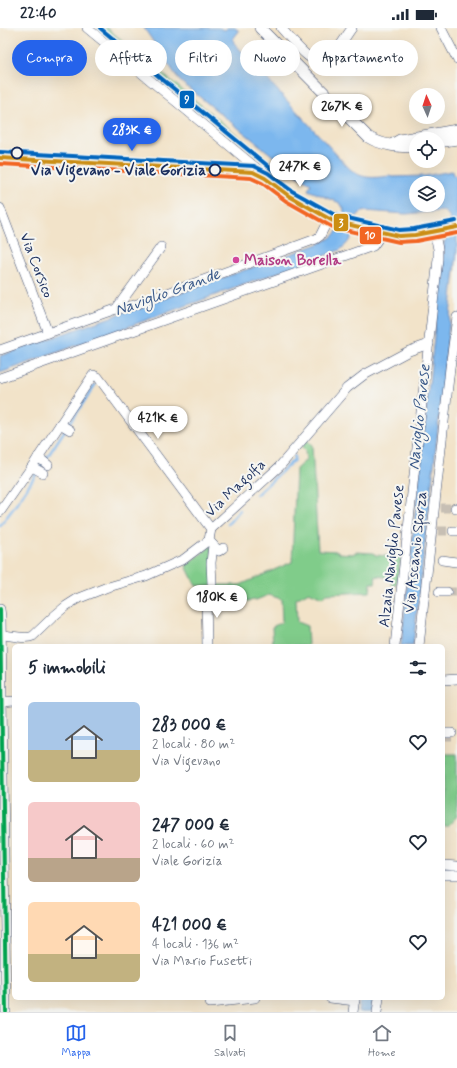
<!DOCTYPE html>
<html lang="it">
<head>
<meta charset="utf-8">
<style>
  :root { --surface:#fff; --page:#f6f6f7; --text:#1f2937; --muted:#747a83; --line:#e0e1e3; --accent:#2563eb }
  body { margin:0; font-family:Mynerve,sans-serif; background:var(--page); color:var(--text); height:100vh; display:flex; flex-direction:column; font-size:15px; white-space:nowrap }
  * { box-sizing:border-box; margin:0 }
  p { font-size:13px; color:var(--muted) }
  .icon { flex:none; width:22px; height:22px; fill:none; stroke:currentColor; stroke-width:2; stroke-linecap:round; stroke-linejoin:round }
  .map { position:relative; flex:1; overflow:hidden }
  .side { position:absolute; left:12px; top:616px; width:433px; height:356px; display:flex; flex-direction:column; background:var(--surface); border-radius:6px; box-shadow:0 4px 16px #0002 }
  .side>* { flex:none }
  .guide { position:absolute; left:12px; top:12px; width:433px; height:36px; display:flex; gap:8px }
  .needle { width:26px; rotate:357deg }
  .controls { position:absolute; left:409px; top:60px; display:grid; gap:8px }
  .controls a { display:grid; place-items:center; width:36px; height:36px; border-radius:50%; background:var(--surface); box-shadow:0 4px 16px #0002; font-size:20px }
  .price { position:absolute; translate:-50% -34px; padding:0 9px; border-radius:14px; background:#fff; color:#222; font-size:13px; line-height:26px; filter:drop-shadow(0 1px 2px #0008) }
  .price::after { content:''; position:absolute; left:50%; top:24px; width:12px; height:9px; margin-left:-6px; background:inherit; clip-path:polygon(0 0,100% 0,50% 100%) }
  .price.active { background:var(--accent); color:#fff }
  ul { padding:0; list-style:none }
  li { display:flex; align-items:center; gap:12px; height:100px; padding:0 16px }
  li span { display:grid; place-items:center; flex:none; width:112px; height:80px; border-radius:6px; color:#555 }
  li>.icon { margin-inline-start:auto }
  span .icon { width:48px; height:48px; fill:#fffc; stroke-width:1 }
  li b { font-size:17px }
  h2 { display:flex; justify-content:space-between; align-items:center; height:48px; padding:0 16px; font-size:17px }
  .chip { padding:0 14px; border-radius:18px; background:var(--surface); box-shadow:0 4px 16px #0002; font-size:14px; line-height:36px }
  .chip.active { background:var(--accent); color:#fff }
  .status { display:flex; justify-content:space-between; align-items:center; height:28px; padding:0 20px; background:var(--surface); direction:ltr }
  .status svg { height:11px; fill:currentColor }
  .tab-bar { display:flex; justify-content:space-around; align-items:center; height:56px; border-top:1px solid var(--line); background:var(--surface); font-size:11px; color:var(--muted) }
  .tab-bar a { display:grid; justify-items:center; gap:2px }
  .tab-bar .active { color:var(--accent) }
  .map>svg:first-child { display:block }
  .green { fill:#80cc8a; stroke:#4e7e74 }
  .water { fill:#7cb7ee; stroke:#4c73a6; fill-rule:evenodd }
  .pier { fill:#f2e3c9 }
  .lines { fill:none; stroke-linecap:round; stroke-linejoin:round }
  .stream { stroke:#7cb7ee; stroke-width:2.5 }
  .minor-tunnel { stroke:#c7bfb4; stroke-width:9; stroke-dasharray:9 4.5; stroke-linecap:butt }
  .minor-casing { stroke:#3b4a6e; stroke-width:10 }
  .major-casing { stroke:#3b4a6e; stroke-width:12 }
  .minor { stroke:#fff; stroke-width:9 }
  .major { stroke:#fff; stroke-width:11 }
  .bus-1-casing { stroke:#f6f6f2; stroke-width:7 }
  .bus-1 { stroke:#00a651; stroke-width:4 }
  .tram-1-casing { stroke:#f6f6f2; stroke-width:7 }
  .tram-2-casing { stroke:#f6f6f2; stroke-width:7 }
  .tram-3-casing { stroke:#f6f6f2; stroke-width:7 }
  .tram-1 { stroke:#cb8e13; stroke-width:4 }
  .tram-2 { stroke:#f26522; stroke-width:4 }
  .tram-3 { stroke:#0065bd; stroke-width:4 }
  .stop-dot { fill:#f6f6f2; stroke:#1b2f5e; stroke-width:2 }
  .hotel-dot { fill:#d1479c; stroke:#f6f6f2; stroke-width:1.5 }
  .labels { text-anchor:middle; stroke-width:4; stroke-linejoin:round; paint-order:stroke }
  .stop-label { font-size:15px; font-weight:bold; fill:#1b2f5e; stroke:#f6f6f2; text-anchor:end }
  .hotel-label { font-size:15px; font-weight:bold; fill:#b23c85; stroke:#f6f6f2; text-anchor:start }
  .street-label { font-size:15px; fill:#1b2f5e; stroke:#f6f6f2 }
  .water-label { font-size:16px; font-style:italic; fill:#385889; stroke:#f6f6f2 }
  .line-badge { stroke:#f6f6f2; stroke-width:1.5 }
  .badge-label { font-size:11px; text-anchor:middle; font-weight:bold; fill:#fff }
</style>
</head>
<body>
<div class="status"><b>22:40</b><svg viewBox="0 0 49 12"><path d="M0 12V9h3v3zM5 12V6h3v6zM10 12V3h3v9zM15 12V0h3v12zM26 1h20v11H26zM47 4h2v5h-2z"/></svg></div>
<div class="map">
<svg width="457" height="984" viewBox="0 0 457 984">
  <rect width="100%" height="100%" fill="#f6f6f2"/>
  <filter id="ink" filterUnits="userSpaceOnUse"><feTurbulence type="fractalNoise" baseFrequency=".025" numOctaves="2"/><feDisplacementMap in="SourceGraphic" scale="8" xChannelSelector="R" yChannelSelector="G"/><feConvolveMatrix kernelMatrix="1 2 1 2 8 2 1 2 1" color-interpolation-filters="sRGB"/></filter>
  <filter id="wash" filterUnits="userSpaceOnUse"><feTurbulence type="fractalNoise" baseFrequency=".012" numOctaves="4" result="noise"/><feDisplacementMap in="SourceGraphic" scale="16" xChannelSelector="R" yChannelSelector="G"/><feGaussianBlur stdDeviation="0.9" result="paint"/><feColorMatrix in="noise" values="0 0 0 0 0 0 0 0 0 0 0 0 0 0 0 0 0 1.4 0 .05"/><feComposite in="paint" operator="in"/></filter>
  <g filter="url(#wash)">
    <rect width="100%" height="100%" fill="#f2e3c9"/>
    <g class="green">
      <polygon points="102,0 107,0 281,143 279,146"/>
      <polygon points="307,412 312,417 318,522 338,523 338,525 354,526 355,524 374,525 375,527 401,529 396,558 392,557 393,550 376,548 375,555 371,555 370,564 326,566 322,570 309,564 296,571 297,594 307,598 308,618 273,618 272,599 282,594 281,571 269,567 256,572 241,574 241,569 215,569 215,557 196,558 186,538 211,518 215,557 240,557 292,534 296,441 306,432 305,423 301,419"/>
      <polygon points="443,726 457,726 457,788 448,798 443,798 443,740 445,736"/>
    </g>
    <g class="water">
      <path d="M144,0H218L225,2L227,0H235L239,3L233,11L234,15L348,139C361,152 372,150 390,148L393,149L424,148L452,143L453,147L457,148V223L434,437L413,618H401L444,215C447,205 456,188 443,183L406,186L365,183C353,186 356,196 352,207C350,213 345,218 340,222L0,345V328L302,222C326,213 341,211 344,181L340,175L308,162L311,156L299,149L180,53ZM416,155H438V177H416Z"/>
      <polygon points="361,970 374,970 372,984 359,984"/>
    </g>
    <polygon class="pier" points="341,185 358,189 354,207 336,202"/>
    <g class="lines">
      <g class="stream">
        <polyline points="68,398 95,357"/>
        <polyline points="256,467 294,432 294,428"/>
        <polyline points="228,496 240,482"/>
        <polyline points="0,498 15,478 65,402"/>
      </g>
    </g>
  </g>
  <g filter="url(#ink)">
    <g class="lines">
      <g class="minor-tunnel">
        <polyline points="441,480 455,480"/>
        <polyline points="438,503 453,503"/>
        <polyline points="447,564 457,564"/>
        <polyline points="443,709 456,709"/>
      </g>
      <g class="minor-casing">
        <g id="minor">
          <polyline points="87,0 266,148 307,178 336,192 396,206 420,205 457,197"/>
          <path d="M281,0C290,9 315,44 328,32C337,25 345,9 352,0"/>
          <polyline points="441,0 457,31"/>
          <polyline points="0,128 215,139 250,142 260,144"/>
          <polyline points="0,180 48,305"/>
          <polyline points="116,281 161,219"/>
          <polyline points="0,322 116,281 129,279 316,211 320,208 329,190"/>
          <polyline points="0,350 373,218 383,204"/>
          <polyline points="60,396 70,402"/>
          <polyline points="38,429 48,437"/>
          <polyline points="34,440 43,445"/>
          <polyline points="455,480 457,480"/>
          <polyline points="0,484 35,434 93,347 98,349 211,501"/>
          <polyline points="453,503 457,503"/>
          <polyline points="209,512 213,517 211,535 212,556"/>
          <polyline points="213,517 219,523 223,520"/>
          <polyline points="442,532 456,534"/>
          <polyline points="206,564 207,618"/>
          <polyline points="439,564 447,564"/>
          <polyline points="0,581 1,589 6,984"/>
          <path d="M1,607C11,607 25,612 33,608L54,588L66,578L77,571L105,560L146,548L184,531L209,512L211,501L279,439L347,360L364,347L409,323L429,316"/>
          <polyline points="395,618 438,231 438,221 434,202"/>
          <polyline points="419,618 450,340 457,289"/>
          <polyline points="443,652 457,651"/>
          <polyline points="2,674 14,673"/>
          <polyline points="443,705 452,705"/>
          <polyline points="443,837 457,838"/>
          <polyline points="443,847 457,847"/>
          <polyline points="330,970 355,973"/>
          <polyline points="210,975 255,970"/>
          <polyline points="353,984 355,970"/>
          <polyline points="377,984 379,970"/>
        </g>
      </g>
      <g class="major-casing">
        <g id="major">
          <path d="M260,0L368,109C381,117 401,120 416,118"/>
          <polyline points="438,114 457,111"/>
          <polyline points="393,116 400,112 457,102"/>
        </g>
      </g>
      <use href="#minor" class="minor"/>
      <use href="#major" class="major"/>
      <g class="bus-1-casing">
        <polyline id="bus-1" points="0,581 6,984"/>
      </g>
      <use href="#bus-1" class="bus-1"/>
      <g class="tram-1-casing">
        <polyline id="tram-1" points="0,130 253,144 265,150 289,168 333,193 399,208 415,207 457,199"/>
      </g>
      <g class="tram-2-casing">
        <polyline id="tram-2" points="0,136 251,150 262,155 286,173 332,199 399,214 416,213 457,205"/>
      </g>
      <g class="tram-3-casing">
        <g id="tram-3">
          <polyline points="100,0 274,143"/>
          <polyline points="0,124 254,138 268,145 292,163 335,187 399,202 414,201 456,193"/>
        </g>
      </g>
      <use href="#tram-1" class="tram-1"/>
      <use href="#tram-2" class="tram-2"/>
      <use href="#tram-3" class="tram-3"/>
    </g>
  </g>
  <g class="stop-dot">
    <circle cx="17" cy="125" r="5.5"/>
    <circle cx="215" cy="142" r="5.5"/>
  </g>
  <circle class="hotel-dot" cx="236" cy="232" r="4"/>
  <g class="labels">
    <g class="stop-label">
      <text x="206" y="147">Via Vigevano - Viale Gorizia</text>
    </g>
    <g class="hotel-label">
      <text x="244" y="237">Maison Borella</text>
    </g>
    <g class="street-label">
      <text transform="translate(37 237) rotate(69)" y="5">Via Corsico</text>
      <text transform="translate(235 460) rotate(-43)" y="5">Via Magolfa</text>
      <text transform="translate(415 524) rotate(-84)" y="5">Via Ascanio Sforza</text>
      <text transform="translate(391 528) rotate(-84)" y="5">Alzaia Naviglio Pavese</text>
    </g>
    <g class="water-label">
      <text transform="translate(167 263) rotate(-20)" y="6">Naviglio Grande</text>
      <text transform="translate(418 389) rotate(-84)" y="6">Naviglio Pavese</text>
    </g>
  </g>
  <g class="line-badge">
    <rect x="179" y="62" width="16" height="19" rx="4" fill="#0065bd"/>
    <rect x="333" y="185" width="16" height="19" rx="4" fill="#cb8e13"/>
    <rect x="359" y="198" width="23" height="19" rx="4" fill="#f26522"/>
  </g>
  <g class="badge-label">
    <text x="187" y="75">9</text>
    <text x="341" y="199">3</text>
    <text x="370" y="211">10</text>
  </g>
</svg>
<div class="controls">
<a><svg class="needle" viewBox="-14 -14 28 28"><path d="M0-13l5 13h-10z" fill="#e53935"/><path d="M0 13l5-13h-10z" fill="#747a83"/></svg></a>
<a><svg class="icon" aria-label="locate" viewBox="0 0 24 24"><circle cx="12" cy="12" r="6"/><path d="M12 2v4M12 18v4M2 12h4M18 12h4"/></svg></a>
<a><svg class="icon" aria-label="layers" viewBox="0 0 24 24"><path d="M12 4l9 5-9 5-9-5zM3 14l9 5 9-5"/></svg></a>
</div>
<b class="price" style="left:342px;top:100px">267K €</b>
<b class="price active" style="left:132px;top:124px">283K €</b>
<b class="price" style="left:300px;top:160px">247K €</b>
<b class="price" style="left:158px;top:412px">421K €</b>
<b class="price" style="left:217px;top:591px">180K €</b>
<div class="guide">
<a class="chip active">Compra</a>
<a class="chip">Affitta</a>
<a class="chip">Filtri</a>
<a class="chip">Nuovo</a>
<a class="chip">Appartamento</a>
</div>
<section class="side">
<h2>5 immobili<svg class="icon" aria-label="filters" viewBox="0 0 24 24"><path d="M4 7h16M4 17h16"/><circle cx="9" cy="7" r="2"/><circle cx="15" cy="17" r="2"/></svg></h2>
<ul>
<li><span style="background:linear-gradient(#a9c7e8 60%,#c2b280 0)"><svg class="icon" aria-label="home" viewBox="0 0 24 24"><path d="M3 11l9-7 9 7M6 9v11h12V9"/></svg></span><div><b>283 000 €</b><p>2 locali · 80 m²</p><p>Via Vigevano</p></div><svg class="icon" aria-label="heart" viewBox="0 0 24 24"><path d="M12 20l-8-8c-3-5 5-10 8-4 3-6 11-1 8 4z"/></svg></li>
<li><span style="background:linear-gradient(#f6c9c9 70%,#b9a48a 0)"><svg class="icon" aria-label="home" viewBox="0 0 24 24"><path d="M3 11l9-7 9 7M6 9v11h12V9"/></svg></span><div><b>247 000 €</b><p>2 locali · 60 m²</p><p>Viale Gorizia</p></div><svg class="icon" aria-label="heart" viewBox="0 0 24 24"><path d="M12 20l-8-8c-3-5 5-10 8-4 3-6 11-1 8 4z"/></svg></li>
<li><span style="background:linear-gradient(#ffd9b3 65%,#c2b280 0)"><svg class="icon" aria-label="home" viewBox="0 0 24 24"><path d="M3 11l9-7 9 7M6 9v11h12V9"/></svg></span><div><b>421 000 €</b><p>4 locali · 136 m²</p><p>Via Mario Fusetti</p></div><svg class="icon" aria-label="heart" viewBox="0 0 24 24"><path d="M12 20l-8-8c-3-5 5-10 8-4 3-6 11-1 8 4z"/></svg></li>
</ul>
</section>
</div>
<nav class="tab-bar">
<a class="active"><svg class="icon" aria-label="map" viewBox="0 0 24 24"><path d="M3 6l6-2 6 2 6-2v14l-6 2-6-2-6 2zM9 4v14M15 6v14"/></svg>Mappa</a>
<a><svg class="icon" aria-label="saved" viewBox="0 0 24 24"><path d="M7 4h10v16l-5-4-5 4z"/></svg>Salvati</a>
<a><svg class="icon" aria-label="home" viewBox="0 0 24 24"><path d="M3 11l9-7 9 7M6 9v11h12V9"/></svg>Home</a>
</nav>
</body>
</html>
